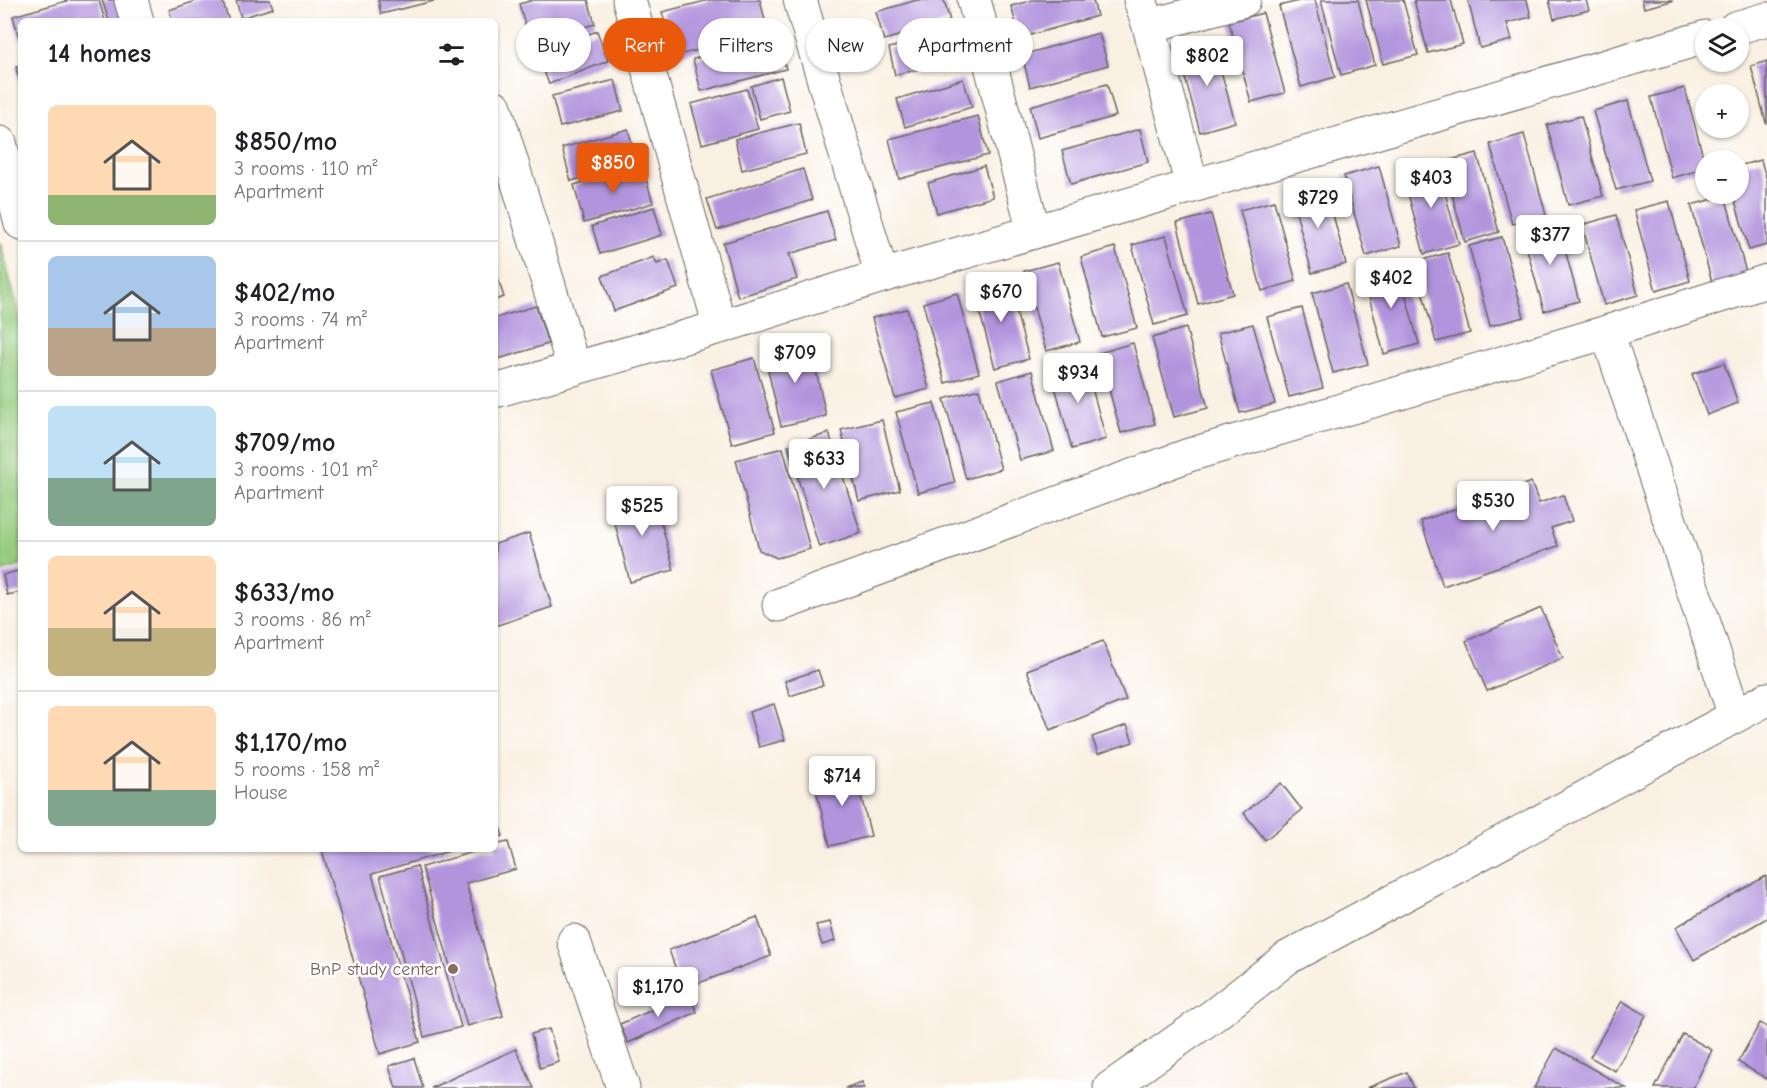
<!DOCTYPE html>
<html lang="en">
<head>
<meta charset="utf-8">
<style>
  :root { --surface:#fff; --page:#f2f2f2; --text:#202124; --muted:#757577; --line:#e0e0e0; --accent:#ea580c }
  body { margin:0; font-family:"Comic Neue",sans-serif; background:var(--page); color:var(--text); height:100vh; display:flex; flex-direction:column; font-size:22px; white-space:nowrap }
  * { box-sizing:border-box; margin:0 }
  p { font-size:20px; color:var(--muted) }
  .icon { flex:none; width:33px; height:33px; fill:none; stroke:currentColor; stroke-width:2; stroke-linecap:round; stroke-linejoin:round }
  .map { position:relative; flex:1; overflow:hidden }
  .side { position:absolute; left:18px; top:18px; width:480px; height:834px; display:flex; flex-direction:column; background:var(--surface); border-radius:9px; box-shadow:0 2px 4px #0004 }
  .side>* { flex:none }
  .banner { position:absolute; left:516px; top:18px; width:570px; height:54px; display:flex; gap:12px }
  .controls { position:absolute; left:1695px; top:18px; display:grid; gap:12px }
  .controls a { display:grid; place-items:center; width:54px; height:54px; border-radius:50%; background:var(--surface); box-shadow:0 2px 4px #0004; font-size:30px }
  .price { position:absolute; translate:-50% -51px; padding:0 14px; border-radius:6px; background:#fff; color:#222; font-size:20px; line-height:39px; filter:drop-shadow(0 2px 3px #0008) }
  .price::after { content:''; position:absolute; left:50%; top:36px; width:18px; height:14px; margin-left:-9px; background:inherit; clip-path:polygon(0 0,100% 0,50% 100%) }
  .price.active { background:var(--accent); color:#fff }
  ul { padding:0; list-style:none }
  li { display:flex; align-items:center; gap:18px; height:150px; padding:0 30px }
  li+li { border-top:2px solid var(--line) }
  li span { display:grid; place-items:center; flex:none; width:168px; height:120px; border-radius:9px; color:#555 }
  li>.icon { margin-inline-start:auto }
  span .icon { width:72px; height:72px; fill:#fffc; stroke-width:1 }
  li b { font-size:26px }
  h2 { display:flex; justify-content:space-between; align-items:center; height:72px; padding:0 30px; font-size:26px }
  .chip { padding:0 21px; border-radius:27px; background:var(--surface); box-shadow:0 2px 4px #0004; font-size:21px; line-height:54px }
  .chip.active { background:var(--accent); color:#fff }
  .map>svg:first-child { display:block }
  .green { fill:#96cc7e; stroke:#59744d; stroke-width:1.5 }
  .building { fill:#b294dd }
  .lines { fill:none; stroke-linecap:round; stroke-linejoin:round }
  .minor-casing { stroke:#696661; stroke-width:35 }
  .minor { stroke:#fff; stroke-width:33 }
  .education-dot { fill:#8d6e63; stroke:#fff; stroke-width:2 }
  .labels { text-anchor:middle; stroke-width:5; stroke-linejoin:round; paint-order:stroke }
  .education-label { font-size:18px; fill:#785e54; stroke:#fff; text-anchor:end }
</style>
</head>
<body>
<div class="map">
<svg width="1767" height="1088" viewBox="0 0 1767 1088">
  <rect width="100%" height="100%" fill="#fff"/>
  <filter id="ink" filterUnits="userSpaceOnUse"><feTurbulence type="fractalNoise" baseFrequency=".0167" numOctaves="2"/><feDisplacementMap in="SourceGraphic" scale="12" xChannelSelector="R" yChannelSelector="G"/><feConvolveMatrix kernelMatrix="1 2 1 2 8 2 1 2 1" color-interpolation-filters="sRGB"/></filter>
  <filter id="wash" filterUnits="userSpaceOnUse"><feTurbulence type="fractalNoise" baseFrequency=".008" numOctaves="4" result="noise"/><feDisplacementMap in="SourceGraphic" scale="24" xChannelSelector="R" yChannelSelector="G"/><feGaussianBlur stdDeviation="1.35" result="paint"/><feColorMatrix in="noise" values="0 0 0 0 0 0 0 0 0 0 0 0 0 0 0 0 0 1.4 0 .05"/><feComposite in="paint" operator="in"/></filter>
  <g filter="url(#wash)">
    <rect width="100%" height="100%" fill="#f9f0e2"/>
    <polygon class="green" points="0,242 21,322 21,566 0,572"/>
    <g id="blocks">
      <g class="building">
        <polygon points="70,0 99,0 105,21 21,21 20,42 13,16"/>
        <polygon points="102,0 123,0 130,21 109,21"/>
        <polygon points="199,0 222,0 229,21 173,21 169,10"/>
        <polygon points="236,0 270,0 273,8 241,18"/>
        <polygon points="378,0 434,0 434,1 381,14"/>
        <polygon points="533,0 588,0 595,24 530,42 519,4"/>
        <polygon points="709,0 760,0 768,32 663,59 655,33 667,30 662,12"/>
        <polygon points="917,0 944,0 950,21 884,40 876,12"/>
        <polygon points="1033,0 1093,0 1097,16 1020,38 1011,6"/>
        <polygon points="1303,0 1315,0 1335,77 1301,87 1279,6"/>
        <polygon points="1321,0 1358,0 1375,65 1341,75"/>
        <polygon points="1366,0 1403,0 1418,55 1383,64"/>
        <polygon points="1414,0 1451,0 1463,44 1428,53"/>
        <polygon points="1468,0 1527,0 1531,17 1507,23 1512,40 1480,48"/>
        <polygon points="1549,0 1586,0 1589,10 1554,19"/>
        <polygon points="1642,0 1672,0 1672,1 1644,8"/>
        <polygon points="1263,13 1285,93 1251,102 1229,22"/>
        <polygon points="597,31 608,61 549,84 537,54"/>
        <polygon points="954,31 961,58 895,75 889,48"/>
        <polygon points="1099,33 1108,65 1030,87 1022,55"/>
        <polygon points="778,37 786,69 701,91 693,59"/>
        <polygon points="1213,42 1235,122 1200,132 1178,52"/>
        <polygon points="1767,61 1767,123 1766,123 1751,66"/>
        <polygon points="21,65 21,83 20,84 16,67"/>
        <polygon points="781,77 790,111 760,119 751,86"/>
        <polygon points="963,79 972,107 905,127 897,99"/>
        <polygon points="615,80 623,111 560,127 552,96"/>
        <polygon points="1107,84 1116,116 1038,138 1030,106"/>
        <polygon points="1685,88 1706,168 1672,178 1651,97"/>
        <polygon points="747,89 758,129 702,144 691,104"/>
        <polygon points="1628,101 1650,181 1616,190 1593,111"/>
        <polygon points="978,116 988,155 899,179 889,139"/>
        <polygon points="1581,116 1603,196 1568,205 1547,125"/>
        <polygon points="799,123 806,154 742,170 735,139"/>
        <polygon points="628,129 637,163 571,181 562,148"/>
        <polygon points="1140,129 1148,162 1071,184 1062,151"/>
        <polygon points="1524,134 1546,215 1512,224 1490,144"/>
        <polygon points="1477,153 1499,232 1465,242 1443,162"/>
        <polygon points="1761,160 1767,181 1767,245 1749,250 1733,194 1738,194 1738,166"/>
        <polygon points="1437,164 1459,244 1424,254 1403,174"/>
        <polygon points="642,165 653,203 584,223 574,185"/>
        <polygon points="984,166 993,197 937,213 928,183"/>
        <polygon points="1379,166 1401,246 1366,256 1344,176"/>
        <polygon points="803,169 812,200 717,230 707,199"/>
        <polygon points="1325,184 1346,264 1312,273 1291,193"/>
        <polygon points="1725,196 1747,276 1713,286 1691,205"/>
        <polygon points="1274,201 1296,281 1262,291 1240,210"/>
        <polygon points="1669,201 1690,281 1656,291 1634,210"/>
        <polygon points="654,207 662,235 600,254 592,226"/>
        <polygon points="827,211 836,240 789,254 797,279 738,297 723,243"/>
        <polygon points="1211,214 1233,294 1198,304 1177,223"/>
        <polygon points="1616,215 1638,295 1604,305 1582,225"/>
        <polygon points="1557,221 1579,301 1544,311 1522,231"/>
        <polygon points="1166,236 1188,316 1154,325 1132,245"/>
        <polygon points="1502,237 1524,317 1490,326 1469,246"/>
        <polygon points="1115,247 1137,328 1102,337 1081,257"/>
        <polygon points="1448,253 1470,333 1436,342 1414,262"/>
        <polygon points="654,257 657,264 668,260 678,288 614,311 602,276"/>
        <polygon points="1058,262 1080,342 1046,351 1024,271"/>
        <polygon points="1397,264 1419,344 1384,354 1363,274"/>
        <polygon points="495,270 504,297 495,300"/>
        <polygon points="1007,278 1029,359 995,368 973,288"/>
        <polygon points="1346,284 1368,364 1333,373 1312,293"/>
        <polygon points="957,293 979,373 945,383 923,303"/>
        <polygon points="536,306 548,344 495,360 495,318"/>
        <polygon points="1302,308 1323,388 1289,397 1267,317"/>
        <polygon points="907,309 929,389 895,398 872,318"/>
        <polygon points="1253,324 1275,404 1240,413 1218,333"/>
        <polygon points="1186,328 1208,408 1174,417 1152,338"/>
        <polygon points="810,343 826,416 781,426 764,353"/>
        <polygon points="1133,343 1155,424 1121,433 1099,353"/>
        <polygon points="754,358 775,432 732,444 711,370"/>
        <polygon points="1084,359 1106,439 1072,449 1050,368"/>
        <polygon points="1724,363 1738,403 1707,415 1692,374"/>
        <polygon points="1032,371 1054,451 1020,460 998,381"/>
        <polygon points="979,389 1001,469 966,479 944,399"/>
        <polygon points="934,403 955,483 918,493 896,412"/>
        <polygon points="882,420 900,490 859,501 841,430"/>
        <polygon points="829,433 861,533 819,547 788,446"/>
        <polygon points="783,448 810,549 777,558 759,550 736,460"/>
        <polygon points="1531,482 1539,503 1563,495 1572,521 1551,528 1558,546 1443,586 1421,521"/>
        <polygon points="653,493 674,570 630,582 610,504"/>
        <polygon points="529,533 552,607 495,626 495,544"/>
        <polygon points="21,570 21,592 7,595 3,575"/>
        <polygon points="1541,608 1563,658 1487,691 1466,641"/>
        <polygon points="1103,641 1126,700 1050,730 1027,670"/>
        <polygon points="818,670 823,685 790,696 785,681"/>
        <polygon points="774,704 785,740 759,747 749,712"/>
        <polygon points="1127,725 1133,742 1098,754 1092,737"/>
        <polygon points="854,768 871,836 830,846 813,778"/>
        <polygon points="1281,783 1302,810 1265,840 1244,813"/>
        <polygon points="495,812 503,836 495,839"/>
        <polygon points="508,842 516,869 466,883 503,1016 467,1026 422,867 483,849 495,849 495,845"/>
        <polygon points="327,849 456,849 372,874 420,1042 380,1054 322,850"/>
        <polygon points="417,866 461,1027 424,1037 380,876"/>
        <polygon points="1766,876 1767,918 1694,960 1676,927"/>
        <polygon points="757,917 771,956 683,989 669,950"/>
        <polygon points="830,922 835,941 822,945 816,925"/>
        <polygon points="689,994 697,1012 628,1043 620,1024"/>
        <polygon points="1622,1001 1646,1015 1615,1071 1590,1057"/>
        <polygon points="1760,1023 1767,1027 1767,1079 1738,1062"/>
        <polygon points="549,1029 559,1062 540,1068 531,1034"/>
        <polygon points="1683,1034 1712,1050 1693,1088 1655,1088"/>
        <polygon points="1556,1048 1626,1088 1534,1088"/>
        <polygon points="516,1049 534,1088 431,1088"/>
        <polygon points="414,1058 423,1088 396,1088 389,1066"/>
        <polygon points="1407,1072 1414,1088 1367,1088"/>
        <polygon points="862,1082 864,1088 845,1088"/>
      </g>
    </g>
  </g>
  <g filter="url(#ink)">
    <use href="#blocks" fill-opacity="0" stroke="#696661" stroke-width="1.5"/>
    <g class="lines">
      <g class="minor-casing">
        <g id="minor">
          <polyline points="131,0 137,21"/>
          <polyline points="629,0 720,327"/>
          <polyline points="800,0 882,276"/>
          <polyline points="974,0 1034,232"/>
          <polyline points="1140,0 1149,26 1192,186"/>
          <polyline points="1149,26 1244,0"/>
          <polyline points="1735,28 1767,19"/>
          <polyline points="495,107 574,369"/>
          <polyline points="0,143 21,223"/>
          <polyline points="1607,332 1735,716"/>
          <polyline points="495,391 720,327 882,276 1706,37"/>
          <polyline points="779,605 1189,455 1607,332 1767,281"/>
          <polyline points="574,941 623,1088"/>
          <polyline points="1110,1088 1214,1015 1287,958 1767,699"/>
        </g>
      </g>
      <use href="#minor" class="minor"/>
    </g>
  </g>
  <circle class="education-dot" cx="453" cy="969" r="6"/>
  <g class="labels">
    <g class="education-label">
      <text x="441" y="975">BnP study center</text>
    </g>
  </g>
</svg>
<div class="controls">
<a><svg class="icon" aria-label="layers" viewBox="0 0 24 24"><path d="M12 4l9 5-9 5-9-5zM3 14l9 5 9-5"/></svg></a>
<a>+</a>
<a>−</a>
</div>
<b class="price" style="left:1207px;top:87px">$802</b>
<b class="price active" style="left:613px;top:194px">$850</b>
<b class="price" style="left:1431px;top:209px">$403</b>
<b class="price" style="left:1318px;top:229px">$729</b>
<b class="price" style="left:1550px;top:266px">$377</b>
<b class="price" style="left:1391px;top:309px">$402</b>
<b class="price" style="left:1001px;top:323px">$670</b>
<b class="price" style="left:795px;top:384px">$709</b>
<b class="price" style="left:1078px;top:404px">$934</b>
<b class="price" style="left:824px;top:490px">$633</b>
<b class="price" style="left:1493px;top:532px">$530</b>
<b class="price" style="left:642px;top:537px">$525</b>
<b class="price" style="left:842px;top:807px">$714</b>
<b class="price" style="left:658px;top:1018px">$1,170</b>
<div class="banner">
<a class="chip">Buy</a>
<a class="chip active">Rent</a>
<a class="chip">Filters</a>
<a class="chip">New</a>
<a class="chip">Apartment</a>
</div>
<section class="side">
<h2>14 homes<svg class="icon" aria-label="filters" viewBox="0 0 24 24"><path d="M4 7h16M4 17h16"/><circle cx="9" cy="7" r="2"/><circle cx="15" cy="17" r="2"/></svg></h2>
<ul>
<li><span style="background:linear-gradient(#ffd9b3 75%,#8fb573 0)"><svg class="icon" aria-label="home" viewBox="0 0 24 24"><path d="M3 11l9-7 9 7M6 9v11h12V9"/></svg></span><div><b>$850/mo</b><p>3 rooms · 110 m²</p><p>Apartment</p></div></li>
<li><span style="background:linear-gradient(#a9c7e8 60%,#b9a48a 0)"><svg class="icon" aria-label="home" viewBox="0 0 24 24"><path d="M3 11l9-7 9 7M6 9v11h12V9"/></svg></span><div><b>$402/mo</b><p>3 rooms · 74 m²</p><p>Apartment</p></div></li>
<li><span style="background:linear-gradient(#bfe0f5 60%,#7fa58c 0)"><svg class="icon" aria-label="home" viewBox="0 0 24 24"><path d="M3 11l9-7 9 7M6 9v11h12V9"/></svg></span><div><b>$709/mo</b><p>3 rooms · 101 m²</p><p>Apartment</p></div></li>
<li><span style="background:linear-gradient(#ffd9b3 60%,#c2b280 0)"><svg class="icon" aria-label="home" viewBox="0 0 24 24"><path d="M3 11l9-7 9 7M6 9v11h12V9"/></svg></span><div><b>$633/mo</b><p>3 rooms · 86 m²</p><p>Apartment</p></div></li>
<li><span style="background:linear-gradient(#ffd9b3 70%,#7fa58c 0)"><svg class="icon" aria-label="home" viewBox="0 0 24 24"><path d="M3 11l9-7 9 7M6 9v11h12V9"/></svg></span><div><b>$1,170/mo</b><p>5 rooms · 158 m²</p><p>House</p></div></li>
</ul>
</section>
</div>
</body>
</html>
